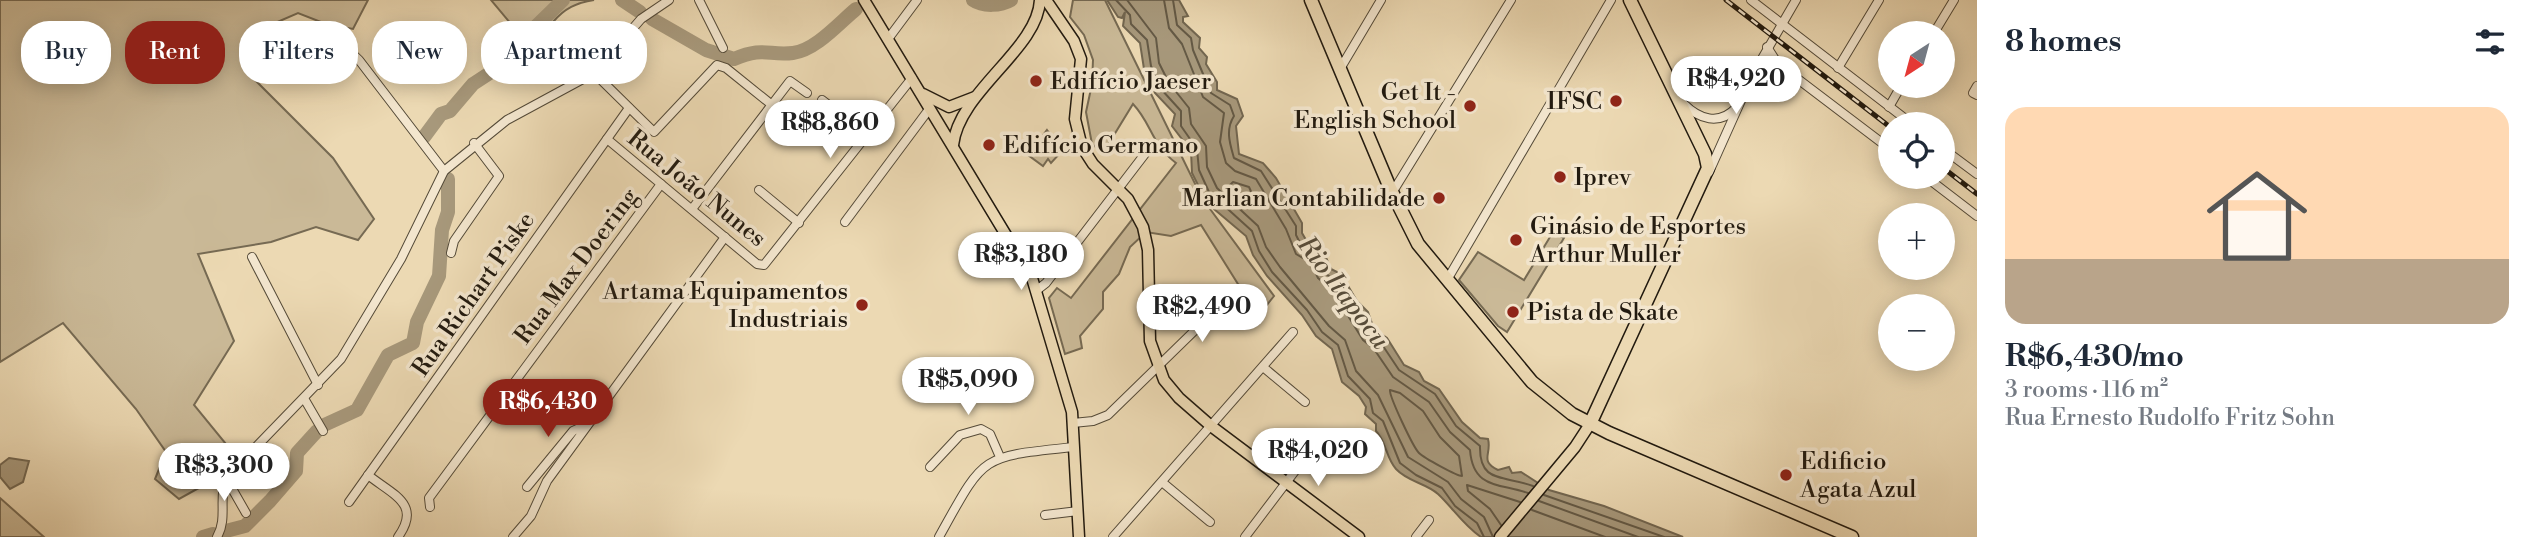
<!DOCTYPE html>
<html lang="en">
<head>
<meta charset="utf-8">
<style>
  :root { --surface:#fff; --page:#f2f2f3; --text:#1f2937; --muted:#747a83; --accent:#8f2418 }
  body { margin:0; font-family:"Libre Bodoni",serif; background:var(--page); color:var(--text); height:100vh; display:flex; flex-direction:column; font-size:26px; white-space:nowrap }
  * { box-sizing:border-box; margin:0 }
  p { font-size:23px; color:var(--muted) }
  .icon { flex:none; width:38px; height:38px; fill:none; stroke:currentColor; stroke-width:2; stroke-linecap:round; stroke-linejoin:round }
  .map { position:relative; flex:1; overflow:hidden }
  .panel { display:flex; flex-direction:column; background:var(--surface); width:560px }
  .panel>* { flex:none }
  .top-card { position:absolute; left:21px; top:21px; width:665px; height:63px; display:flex; gap:14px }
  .needle { width:46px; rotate:216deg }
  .buttons { position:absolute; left:1878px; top:21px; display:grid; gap:14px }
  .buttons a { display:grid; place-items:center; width:77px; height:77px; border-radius:50%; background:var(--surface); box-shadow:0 4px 18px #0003; font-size:35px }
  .price { position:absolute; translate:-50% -60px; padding:0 16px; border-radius:24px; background:#fff; color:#222; font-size:23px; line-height:46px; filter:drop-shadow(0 2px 4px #0008) }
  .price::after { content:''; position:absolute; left:50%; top:42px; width:21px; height:16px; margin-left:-10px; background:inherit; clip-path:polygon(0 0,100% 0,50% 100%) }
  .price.on { background:var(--accent); color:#fff }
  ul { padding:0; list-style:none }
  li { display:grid; align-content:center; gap:14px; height:371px; padding:0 28px }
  li span { display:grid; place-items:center; height:217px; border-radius:21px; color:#555 }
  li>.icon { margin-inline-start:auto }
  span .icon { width:126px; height:126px; fill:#fffc; stroke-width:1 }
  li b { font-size:30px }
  h2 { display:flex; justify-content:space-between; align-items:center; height:84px; padding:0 28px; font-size:30px }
  .pill { padding:0 24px; border-radius:28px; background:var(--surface); box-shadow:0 4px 18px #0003; font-size:24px; line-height:63px }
  .pill.on { background:var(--accent); color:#fff }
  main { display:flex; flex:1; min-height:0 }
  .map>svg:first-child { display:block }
  .green { fill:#cab997; stroke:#766a53; stroke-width:2 }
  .water { fill:#a7987b; stroke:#726650; stroke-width:2 }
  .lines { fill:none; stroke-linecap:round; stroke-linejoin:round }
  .shore { stroke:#645945; stroke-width:2 }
  .river { stroke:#a7987b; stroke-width:14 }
  .minor-casing { stroke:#544a38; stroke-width:10 }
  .major-casing { stroke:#221a0f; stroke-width:13 }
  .highway-casing { stroke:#221a0f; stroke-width:15 }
  .minor { stroke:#f3e6ce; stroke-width:8 }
  .major { stroke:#ecd9b3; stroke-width:10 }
  .highway { stroke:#ecd9b3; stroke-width:12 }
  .rail-casing { stroke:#221a0f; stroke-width:5 }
  .rail { stroke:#f3e6ce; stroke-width:2.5; stroke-dasharray:8; stroke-linecap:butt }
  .poi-dot { fill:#8f2418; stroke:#f3e6ce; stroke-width:2.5 }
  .labels { text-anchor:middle; stroke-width:7; stroke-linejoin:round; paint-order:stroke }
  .poi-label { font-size:24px; fill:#221a0f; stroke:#f3e6ce; text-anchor:start }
  .street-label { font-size:24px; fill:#221a0f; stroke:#f3e6ce }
  .water-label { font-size:26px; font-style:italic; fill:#574c3a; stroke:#f3e6ce }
</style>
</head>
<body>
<main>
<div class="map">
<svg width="1977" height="537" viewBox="0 0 1977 537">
  <rect width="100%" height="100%" fill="#ecd9b3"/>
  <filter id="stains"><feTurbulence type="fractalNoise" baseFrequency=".00286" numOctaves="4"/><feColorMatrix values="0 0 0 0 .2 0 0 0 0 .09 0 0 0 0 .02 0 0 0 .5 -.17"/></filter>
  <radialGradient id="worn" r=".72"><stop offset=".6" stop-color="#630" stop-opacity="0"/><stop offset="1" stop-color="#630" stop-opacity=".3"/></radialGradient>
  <g class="green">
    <polygon points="0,0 368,0 353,29 326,24 298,13 268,26 252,77 333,158 374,219 358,240 316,227 271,242 198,254 234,341 194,405 235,455 217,478 179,499 155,479 166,452 136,409 63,323 0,362"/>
    <path d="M491,0H594C576,3 565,8 553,22L562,32L528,47L525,44L512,54L505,44L511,24Z"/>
    <path d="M1073,0H1105L1202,198L1274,296L1266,306L1238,284L1201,225L1171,236L1146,232L1130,247L1119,274L1103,292V309L1080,336L1082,348L1065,354L1049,298L1057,288L1071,298L1176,163C1151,144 1152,124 1133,104L1103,153L1092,144L1086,112L1092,84L1093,60L1084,35L1070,17Z"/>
    <polygon points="1047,130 1063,150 1051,163 1048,159 1043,166 1028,155"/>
    <polygon points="1553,232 1564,238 1507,332 1498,326 1459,280 1478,252 1524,280"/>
    <polygon points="0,498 44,537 0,537"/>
  </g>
  <g class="water">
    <path d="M1107,0H1179L1188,16L1183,17V22L1200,38L1199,48L1207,57L1206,64L1217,82V90L1237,99L1243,116L1236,126L1239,154L1263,163L1276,178L1302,223V233L1309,245L1324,253L1331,269L1341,274L1357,301L1368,312L1374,329L1387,338L1404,365L1419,372L1424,381L1439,389L1462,422L1480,438L1488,439C1492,454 1479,461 1498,470L1509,467L1512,473L1521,472L1549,490L1604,506L1683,537H1481C1464,526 1453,508 1438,494C1426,483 1408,482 1396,469C1386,458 1386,441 1376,431V424L1365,414L1366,407L1359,396L1342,382L1332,349L1316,336L1302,315L1267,276L1253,255L1246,236L1214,209L1203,195L1192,173L1191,151L1172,126L1175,114L1155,93L1144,69L1140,43L1123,26L1125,12L1122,18L1118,17Z"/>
    <polygon points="9,458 29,461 23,482 10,489 0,477 0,465"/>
  </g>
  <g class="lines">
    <g class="shore">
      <polyline points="1116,0 1130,15 1131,24 1147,40 1151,66 1161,89 1181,111 1181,126 1197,149 1199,170 1209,192 1252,231 1259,251 1272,272 1307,310 1322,332 1338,345 1348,376 1370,399 1373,413 1383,421 1400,463 1416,475 1442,488 1455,506 1477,523 1484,537"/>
      <polyline points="1127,0 1156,38 1159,63 1169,83 1189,108 1191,124 1206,146 1207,167 1217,188 1258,226 1266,247 1280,267 1329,326 1345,340 1356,371 1378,395 1408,457 1448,482 1461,499 1484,517 1493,537"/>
      <path d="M1164,0L1169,28L1182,44L1203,97L1224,113L1220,142L1226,163L1235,171L1256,179L1286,229L1296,254L1311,263L1318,278L1332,290L1363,340L1374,349L1393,377L1429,402L1450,432L1470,450C1473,489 1499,483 1528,493"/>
      <path d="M1173,0L1177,25L1191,38L1193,50L1211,93L1230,105L1234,116C1225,130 1230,144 1234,158L1261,171L1296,226V235L1303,249L1318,257L1325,273L1339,284L1351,305L1362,317L1370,335L1381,343L1399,370L1435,394L1456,426L1480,446C1479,484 1504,475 1533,486"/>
      <polygon points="1233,182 1249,187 1257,205 1253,206 1230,185"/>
      <path d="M1390,390L1400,393L1423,411L1440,437L1459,456L1462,476C1457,476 1424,458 1419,453C1413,447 1389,396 1390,390Z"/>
      <polyline points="1544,495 1664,537"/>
      <polyline points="1539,501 1638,537"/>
      <polyline points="1532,510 1605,537"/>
      <polyline points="1501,525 1490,509 1468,491 1467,485 1520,502"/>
    </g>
    <g class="river">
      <polyline points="622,0 640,12"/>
      <path d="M973,0C983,7 1001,6 1011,0"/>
      <path d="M652,19L706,50L734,59C764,46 768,56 793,53C816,50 839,23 856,9"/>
      <polyline points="424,137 441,114 450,111 473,84 499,67 505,48 524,38 563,0"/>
      <polyline points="322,426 357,410 388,355 413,343 417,322 439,276 442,230 448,212 448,179"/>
      <polyline points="222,532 245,526 270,501 296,471 297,453 317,431"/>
      <polyline points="203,537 213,534"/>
    </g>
    <g class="minor-casing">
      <g id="minor">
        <polyline points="699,0 723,48"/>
        <polyline points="1751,0 1912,124"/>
        <polyline points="1934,33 1954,0"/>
        <polyline points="335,37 359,60 444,171"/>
        <polyline points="888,39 917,0"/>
        <polyline points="1767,47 1778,64 1890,149"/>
        <polyline points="1838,68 1879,0"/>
        <polyline points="1340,69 1381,0"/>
        <polyline points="594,73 654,132 717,65 726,68 772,105"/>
        <polyline points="1754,74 1767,67 1781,68"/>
        <polyline points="1977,86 1973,93 1977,95"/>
        <polyline points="822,100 868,135"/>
        <path d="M1684,104C1699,119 1719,126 1736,108"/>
        <polyline points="1889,107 1901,86"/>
        <polyline points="607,139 757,264 764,265 912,78"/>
        <polyline points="1942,148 1977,174"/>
        <polyline points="1709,172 1752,76 1796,0"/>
        <polyline points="1926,177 1977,216"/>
        <polyline points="759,190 799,223"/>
        <polyline points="1392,193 1511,0"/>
        <polyline points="692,209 790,81 807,93"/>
        <polyline points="845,222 930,108"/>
        <polyline points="451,253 454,241 499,176 474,143"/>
        <polyline points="252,257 318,385"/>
        <polyline points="1447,280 1611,0"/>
        <polyline points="1037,290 1046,283 1151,146"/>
        <polyline points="1263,367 1305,402"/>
        <polyline points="305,400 323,431"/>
        <polyline points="1073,423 1093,421 1108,415 1226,300"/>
        <polyline points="930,467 960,435 981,429 990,434 1000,457"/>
        <path d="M368,475C393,495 422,504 398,537"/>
        <polyline points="226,478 246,513"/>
        <polyline points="1162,482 1210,522"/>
        <polyline points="527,487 573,431 586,425"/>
        <polyline points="349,502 629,108"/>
        <polyline points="430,507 429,498 661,184"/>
        <polyline points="1045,515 1078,511"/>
        <path d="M217,537C228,518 218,498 226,478L341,359L401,259L444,171L507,120L594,73L641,19L669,0"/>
        <polyline points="513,537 531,516 547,481 725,237"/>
        <path d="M939,537C985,454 979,457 1074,447"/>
        <polyline points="1113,537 1293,332"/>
        <polyline points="1245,537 1307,455"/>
        <polyline points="1416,537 1429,520"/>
      </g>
    </g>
    <g class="major-casing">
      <g id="major">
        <polyline points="864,0 1032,278 1072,412 1079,537"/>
        <polyline points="1046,0 1074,41 1081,59 1075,119 1082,147 1093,164 1128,199 1143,227 1148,250 1150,341 1164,380 1179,398 1211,426 1359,537"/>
        <polyline points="923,94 949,107 975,97"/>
        <path d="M953,145C959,91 1038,49 1040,0"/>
        <polyline points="1500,537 1575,447 1590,424"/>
      </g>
    </g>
    <g class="highway-casing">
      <g id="highway">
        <polyline points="1311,0 1390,188 1418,244 1532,382 1572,414 1609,433 1852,537"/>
        <polyline points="1590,424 1708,168 1705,154 1630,0"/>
      </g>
    </g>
    <use href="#minor" class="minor"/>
    <use href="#major" class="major"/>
    <use href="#highway" class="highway"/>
    <g class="rail-casing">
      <g id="rail">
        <polyline points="1726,0 1890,127"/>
        <polyline points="1942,167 1977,194"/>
      </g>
    </g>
    <use href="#rail" class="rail"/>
  </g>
  <g class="poi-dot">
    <circle cx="1036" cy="81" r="7"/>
    <circle cx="1616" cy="101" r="7"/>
    <circle cx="1470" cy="106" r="7"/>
    <circle cx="989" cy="145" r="7"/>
    <circle cx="1560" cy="177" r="7"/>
    <circle cx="1439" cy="198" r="7"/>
    <circle cx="1516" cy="240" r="7"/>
    <circle cx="862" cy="305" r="7"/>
    <circle cx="1513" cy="312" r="7"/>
    <circle cx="1786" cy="475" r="7"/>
  </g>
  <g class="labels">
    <g class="poi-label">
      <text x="1050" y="89">Edifício Jaeser</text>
      <text x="1456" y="100" text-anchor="end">Get It -<tspan x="1456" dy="28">English School</tspan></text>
      <text x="1602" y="109" text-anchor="end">IFSC</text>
      <text x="1003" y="153">Edifício Germano</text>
      <text x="1574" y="185">Iprev</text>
      <text x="1425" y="206" text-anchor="end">Marlian Contabilidade</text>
      <text x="1530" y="234">Ginásio de Esportes<tspan x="1530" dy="28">Arthur Muller</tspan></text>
      <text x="848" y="299" text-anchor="end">Artama Equipamentos<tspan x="848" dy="28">Industriais</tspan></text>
      <text x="1527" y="320">Pista de Skate</text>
      <text x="1800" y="469">Edificio<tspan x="1800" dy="28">Agata Azul</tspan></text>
    </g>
    <g class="street-label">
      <text transform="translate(697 188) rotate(39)" y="8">Rua João Nunes</text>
      <text transform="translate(576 266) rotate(-53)" y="8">Rua Max Doering</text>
      <text transform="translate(473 294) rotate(-55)" y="8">Rua Richart Piske</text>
    </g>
    <g class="water-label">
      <text transform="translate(1344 292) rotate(53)" y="9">Rio Itapocu</text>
    </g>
  </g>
  <rect width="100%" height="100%" filter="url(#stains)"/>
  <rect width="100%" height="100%" fill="url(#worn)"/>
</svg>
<div class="buttons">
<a><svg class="needle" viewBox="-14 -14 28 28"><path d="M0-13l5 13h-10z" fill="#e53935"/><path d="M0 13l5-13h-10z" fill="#747a83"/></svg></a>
<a><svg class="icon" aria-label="locate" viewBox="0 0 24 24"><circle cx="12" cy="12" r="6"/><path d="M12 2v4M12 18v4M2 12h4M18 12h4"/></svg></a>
<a>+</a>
<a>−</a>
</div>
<b class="price" style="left:1736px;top:116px">R$4,920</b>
<b class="price" style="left:830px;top:160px">R$8,860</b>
<b class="price" style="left:1021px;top:292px">R$3,180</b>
<b class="price" style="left:1202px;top:344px">R$2,490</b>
<b class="price" style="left:968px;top:417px">R$5,090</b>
<b class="price on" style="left:548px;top:439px">R$6,430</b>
<b class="price" style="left:1318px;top:488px">R$4,020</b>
<b class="price" style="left:224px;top:503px">R$3,300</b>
<div class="top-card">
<a class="pill">Buy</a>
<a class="pill on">Rent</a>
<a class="pill">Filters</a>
<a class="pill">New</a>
<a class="pill">Apartment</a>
</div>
</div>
<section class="panel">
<h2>8 homes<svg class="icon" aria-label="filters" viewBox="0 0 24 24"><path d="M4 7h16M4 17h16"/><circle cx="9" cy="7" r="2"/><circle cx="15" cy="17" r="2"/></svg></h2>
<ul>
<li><span style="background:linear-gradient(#ffd9b3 70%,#b9a48a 0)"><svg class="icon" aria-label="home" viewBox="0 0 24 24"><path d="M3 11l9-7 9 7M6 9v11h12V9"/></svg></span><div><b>R$6,430/mo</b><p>3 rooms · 116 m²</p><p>Rua Ernesto Rudolfo Fritz Sohn</p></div></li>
</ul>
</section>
</main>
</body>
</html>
